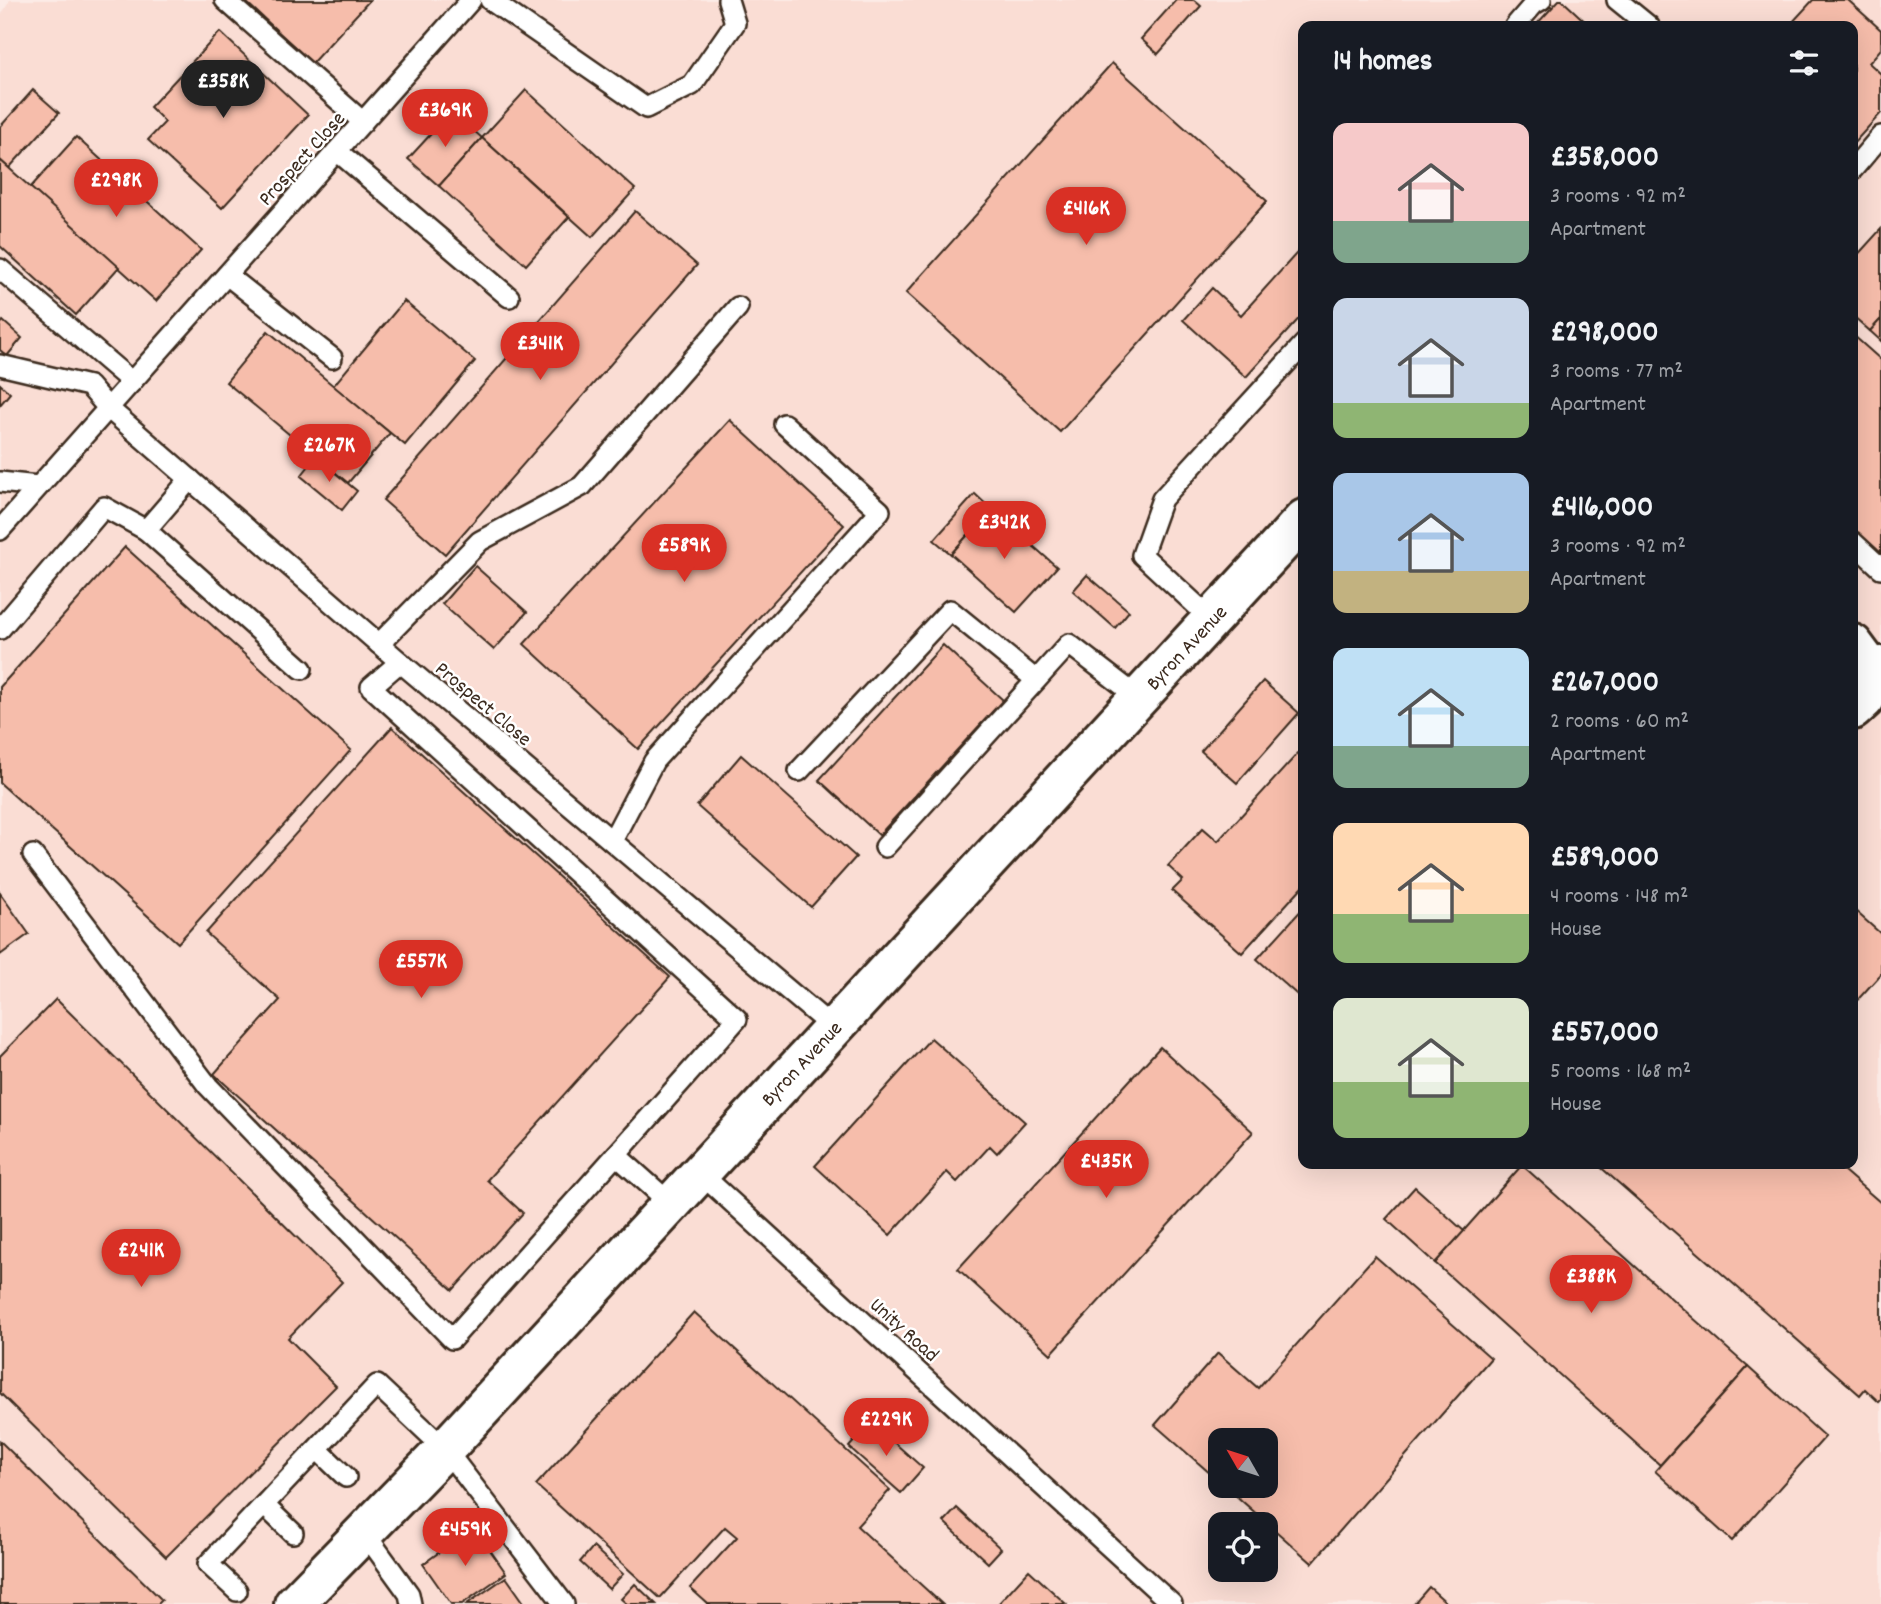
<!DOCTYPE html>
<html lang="en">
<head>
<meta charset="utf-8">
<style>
  :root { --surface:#171b24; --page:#20242c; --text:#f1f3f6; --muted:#9ea1a6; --accent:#d93025 }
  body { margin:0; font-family:Dekko,sans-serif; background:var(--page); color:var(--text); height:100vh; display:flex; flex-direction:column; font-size:26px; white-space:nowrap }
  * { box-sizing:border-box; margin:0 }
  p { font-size:23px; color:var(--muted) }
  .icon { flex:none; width:38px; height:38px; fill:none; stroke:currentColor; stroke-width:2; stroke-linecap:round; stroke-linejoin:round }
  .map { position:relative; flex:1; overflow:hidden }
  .details { position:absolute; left:1298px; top:21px; width:560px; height:1148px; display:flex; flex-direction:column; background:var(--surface); border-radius:14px; box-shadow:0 7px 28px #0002 }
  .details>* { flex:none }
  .needle { width:46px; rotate:309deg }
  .buttons { position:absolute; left:1208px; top:1428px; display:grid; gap:14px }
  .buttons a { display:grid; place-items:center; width:70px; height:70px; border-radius:14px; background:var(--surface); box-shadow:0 7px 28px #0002; font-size:35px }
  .price { position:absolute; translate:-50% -60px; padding:0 16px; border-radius:24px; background:var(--accent); color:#fff; font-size:23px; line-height:46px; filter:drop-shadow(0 2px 4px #0008) }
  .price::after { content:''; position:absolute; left:50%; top:42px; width:21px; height:16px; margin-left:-10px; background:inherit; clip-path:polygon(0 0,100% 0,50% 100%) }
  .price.selected { background:#222; color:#fff }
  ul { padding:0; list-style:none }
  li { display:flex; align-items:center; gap:21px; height:175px; padding:0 35px }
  li span { display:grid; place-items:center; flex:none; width:196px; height:140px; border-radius:14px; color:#555 }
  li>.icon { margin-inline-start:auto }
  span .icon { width:84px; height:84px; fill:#fffc; stroke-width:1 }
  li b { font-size:30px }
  h2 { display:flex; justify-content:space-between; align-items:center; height:84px; padding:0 35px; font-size:30px }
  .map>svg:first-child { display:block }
  .built { fill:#faddd4; fill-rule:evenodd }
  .building { fill:#f6bdab; stroke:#3b2a1e; stroke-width:2 }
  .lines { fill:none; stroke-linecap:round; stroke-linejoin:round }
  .lane-casing { stroke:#3b2a1e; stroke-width:24 }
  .street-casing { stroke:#3b2a1e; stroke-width:44 }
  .lane { stroke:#fff; stroke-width:19 }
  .street { stroke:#fff; stroke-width:38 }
  .labels { text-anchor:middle; stroke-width:5; stroke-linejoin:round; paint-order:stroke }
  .street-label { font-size:21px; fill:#3b2a1e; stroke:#fff }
</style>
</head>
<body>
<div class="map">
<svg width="1881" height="1604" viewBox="0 0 1881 1604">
  <rect width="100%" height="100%" fill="#fcebe6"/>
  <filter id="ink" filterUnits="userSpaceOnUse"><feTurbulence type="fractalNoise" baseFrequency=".0143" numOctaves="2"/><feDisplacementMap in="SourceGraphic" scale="14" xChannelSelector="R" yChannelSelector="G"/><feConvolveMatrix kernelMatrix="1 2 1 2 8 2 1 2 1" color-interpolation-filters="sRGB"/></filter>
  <g filter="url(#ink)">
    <path class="built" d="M10,0H1881V1604H0V17ZM1304,26H1853V1164H1304ZM1220,1440H1265V1486H1220ZM1220,1524H1265V1570H1220Z"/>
    <g class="building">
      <polygon points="244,0 370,0 312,63"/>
      <polygon points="1176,0 1194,0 1201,6 1158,54 1141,39"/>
      <polygon points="1559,0 1562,0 1590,26 1535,26"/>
      <polygon points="1813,0 1848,0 1881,30 1881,49 1869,63 1881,74 1881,113 1853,144 1853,26 1789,26"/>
      <polygon points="220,32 308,115 222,208 148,140 165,122 150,107"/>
      <polygon points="1112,63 1267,201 1060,432 906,293"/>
      <polygon points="33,90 59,113 9,168 0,160 0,127"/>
      <polygon points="526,90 635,189 592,237 482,138"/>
      <polygon points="452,111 482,138 439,186 408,159"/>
      <polygon points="76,137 201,250 156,301 30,188"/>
      <polygon points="482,138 569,217 526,265 439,186"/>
      <polygon points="0,160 119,267 76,315 0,246"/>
      <polygon points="635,211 697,265 445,554 383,500"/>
      <polygon points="1881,229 1881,319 1870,331 1853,316 1853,260"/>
      <polygon points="1304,245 1304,313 1246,377 1183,320 1212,288 1241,315"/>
      <polygon points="404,301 475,361 405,445 333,386"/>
      <polygon points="1881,319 1881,341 1870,331"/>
      <polygon points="3,321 22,338 7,356 0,350 0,325"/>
      <polygon points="268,331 390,433 348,483 226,382"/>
      <polygon points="1853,335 1881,360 1881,556 1853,535"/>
      <polygon points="0,384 10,393 0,405"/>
      <polygon points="730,420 844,525 638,749 524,644"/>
      <polygon points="316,457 357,491 342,510 301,476"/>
      <polygon points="975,494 991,509 951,554 934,540"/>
      <polygon points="991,509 1057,567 1016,612 951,554"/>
      <polygon points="125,547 351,750 178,943 0,783 0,687"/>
      <polygon points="475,566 527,612 494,650 442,604"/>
      <polygon points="1087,575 1129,611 1115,628 1073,591"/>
      <polygon points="943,645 1003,700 879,835 819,780"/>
      <polygon points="1263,681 1299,713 1237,783 1201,751"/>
      <polygon points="392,727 670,977 487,1180 523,1213 453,1290 214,1074 280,1000 206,933"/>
      <polygon points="1300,751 1304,755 1304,885 1242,953 1172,891 1183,880 1168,866 1203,828 1218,841"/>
      <polygon points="741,755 856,857 811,907 697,806"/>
      <polygon points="0,893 29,934 0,955"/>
      <polygon points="1304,907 1304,1001 1257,959"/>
      <polygon points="1853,909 1881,934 1881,974 1853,1005"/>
      <polygon points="56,999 342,1282 288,1338 336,1386 166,1557 0,1393 0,1056"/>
      <polygon points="931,1038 1025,1122 997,1153 990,1146 957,1182 947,1172 890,1235 815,1166"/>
      <polygon points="1160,1047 1253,1132 1051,1354 958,1269"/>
      <polygon points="1597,1164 1836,1164 1881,1203 1881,1400 1879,1402 1865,1389 1860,1395"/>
      <polygon points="1522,1165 1748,1367 1660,1465 1435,1263"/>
      <polygon points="1415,1187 1464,1231 1435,1263 1386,1219"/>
      <polygon points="1375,1256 1491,1358 1312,1563 1225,1486 1265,1486 1265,1440 1220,1440 1220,1482 1155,1425 1218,1353 1258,1388"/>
      <polygon points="694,1312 890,1490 857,1526 942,1604 708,1604 690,1588 737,1537 725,1527 660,1598 536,1485"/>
      <polygon points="1748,1367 1825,1437 1732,1541 1655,1471"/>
      <polygon points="871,1422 923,1468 901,1493 849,1447"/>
      <polygon points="0,1441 162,1600 158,1604 0,1604"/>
      <polygon points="957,1508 1001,1549 988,1563 944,1522"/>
      <polygon points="474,1527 506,1573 462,1604 451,1604 423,1564"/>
      <polygon points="593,1547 623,1574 609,1589 580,1562"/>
      <polygon points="1029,1570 1066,1604 998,1604"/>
      <polygon points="506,1577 525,1604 467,1604"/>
      <polygon points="635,1584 656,1604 627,1604 621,1599"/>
      <polygon points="1429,1587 1448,1604 1414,1604"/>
    </g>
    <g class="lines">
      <g class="lane-casing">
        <g id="lane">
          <polyline points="225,0 363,122"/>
          <polyline points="490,0 646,108 692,85 735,23 728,0"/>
          <polyline points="1617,0 1649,26"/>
          <polyline points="1515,26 1534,4 1541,0"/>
          <polyline points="337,151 509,297"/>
          <polyline points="1853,169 1881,136"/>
          <polyline points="0,269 132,382"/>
          <polyline points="227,275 332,358"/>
          <polyline points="0,365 89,386 108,408 400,662 833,1028"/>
          <polyline points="190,479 146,530 302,669"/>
          <polyline points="0,482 38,486"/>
          <polyline points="0,530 471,0"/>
          <polyline points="1853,542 1881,568"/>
          <polyline points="1211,619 1142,555 1162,499 1304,344"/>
          <polyline points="0,629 104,507 146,530"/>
          <polyline points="379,644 480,541 582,486 738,307"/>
          <polyline points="400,662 371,687 737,1019 616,1155"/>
          <polyline points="799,771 950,610 1036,680"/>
          <polyline points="612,841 654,761 880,511 784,424"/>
          <polyline points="885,847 1069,644 1139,698"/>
          <polyline points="33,855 208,1086 452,1339 616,1155 671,1204"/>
          <polyline points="700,1173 1172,1604"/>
          <polyline points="317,1449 346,1477"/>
          <polyline points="264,1505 293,1533"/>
          <polyline points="364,1532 409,1594 411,1604"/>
          <polyline points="237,1591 208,1564 377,1385 445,1449 564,1604"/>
        </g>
      </g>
      <g class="street-casing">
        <g id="street">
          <polyline points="1853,644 1881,682"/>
          <polyline points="1853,710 1865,699 1881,666"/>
          <polyline points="294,1604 445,1449 1304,519"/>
        </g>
      </g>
      <use href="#lane" class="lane"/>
      <use href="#street" class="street"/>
    </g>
  </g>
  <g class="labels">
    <g class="street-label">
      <text transform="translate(301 158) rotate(-48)" y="7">Prospect Close</text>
      <text transform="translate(1186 647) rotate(-47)" y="7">Byron Avenue</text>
      <text transform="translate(484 703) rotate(40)" y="7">Prospect Close</text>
      <text transform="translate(801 1063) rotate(-47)" y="7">Byron Avenue</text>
      <text transform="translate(905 1329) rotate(42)" y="7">Unity Road</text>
    </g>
  </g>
</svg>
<div class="buttons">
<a><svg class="needle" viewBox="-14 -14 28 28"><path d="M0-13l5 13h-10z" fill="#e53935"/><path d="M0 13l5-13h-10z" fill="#9ea1a6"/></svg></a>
<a><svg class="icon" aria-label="locate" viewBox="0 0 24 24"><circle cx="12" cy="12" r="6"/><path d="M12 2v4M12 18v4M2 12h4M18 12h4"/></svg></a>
</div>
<b class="price selected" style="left:223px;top:120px">£358K</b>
<b class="price" style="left:445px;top:149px">£369K</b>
<b class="price" style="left:116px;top:219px">£298K</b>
<b class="price" style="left:1086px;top:247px">£416K</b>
<b class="price" style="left:540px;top:382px">£341K</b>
<b class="price" style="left:329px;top:484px">£267K</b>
<b class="price" style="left:1004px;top:561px">£342K</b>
<b class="price" style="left:684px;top:584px">£589K</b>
<b class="price" style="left:421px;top:1000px">£557K</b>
<b class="price" style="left:1106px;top:1200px">£435K</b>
<b class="price" style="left:141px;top:1289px">£241K</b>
<b class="price" style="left:1591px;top:1315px">£388K</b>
<b class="price" style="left:886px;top:1458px">£229K</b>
<b class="price" style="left:465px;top:1568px">£459K</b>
<section class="details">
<h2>14 homes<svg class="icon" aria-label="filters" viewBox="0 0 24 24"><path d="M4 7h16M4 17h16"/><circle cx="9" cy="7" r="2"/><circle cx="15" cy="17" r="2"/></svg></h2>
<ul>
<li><span style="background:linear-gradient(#f6c9c9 70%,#7fa58c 0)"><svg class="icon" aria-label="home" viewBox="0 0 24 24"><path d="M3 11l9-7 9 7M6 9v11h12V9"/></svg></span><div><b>£358,000</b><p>3 rooms · 92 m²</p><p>Apartment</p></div></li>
<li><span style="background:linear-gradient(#c9d6e8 75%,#8fb573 0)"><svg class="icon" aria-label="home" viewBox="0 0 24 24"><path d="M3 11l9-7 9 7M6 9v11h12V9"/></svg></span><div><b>£298,000</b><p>3 rooms · 77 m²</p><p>Apartment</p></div></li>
<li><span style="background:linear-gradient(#a9c7e8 70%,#c2b280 0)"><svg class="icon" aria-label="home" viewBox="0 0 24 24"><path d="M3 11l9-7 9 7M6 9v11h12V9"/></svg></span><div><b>£416,000</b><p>3 rooms · 92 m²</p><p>Apartment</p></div></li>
<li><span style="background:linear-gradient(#bfe0f5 70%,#7fa58c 0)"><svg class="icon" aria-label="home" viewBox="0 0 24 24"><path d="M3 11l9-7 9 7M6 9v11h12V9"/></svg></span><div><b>£267,000</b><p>2 rooms · 60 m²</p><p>Apartment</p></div></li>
<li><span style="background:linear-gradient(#ffd9b3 65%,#8fb573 0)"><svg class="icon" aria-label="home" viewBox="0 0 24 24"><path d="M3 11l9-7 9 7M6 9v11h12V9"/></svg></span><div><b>£589,000</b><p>4 rooms · 148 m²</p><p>House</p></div></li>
<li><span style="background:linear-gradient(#dfe7d0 60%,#8fb573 0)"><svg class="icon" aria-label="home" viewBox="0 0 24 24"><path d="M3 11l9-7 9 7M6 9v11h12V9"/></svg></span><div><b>£557,000</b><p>5 rooms · 168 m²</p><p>House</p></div></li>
</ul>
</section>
</div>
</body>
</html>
